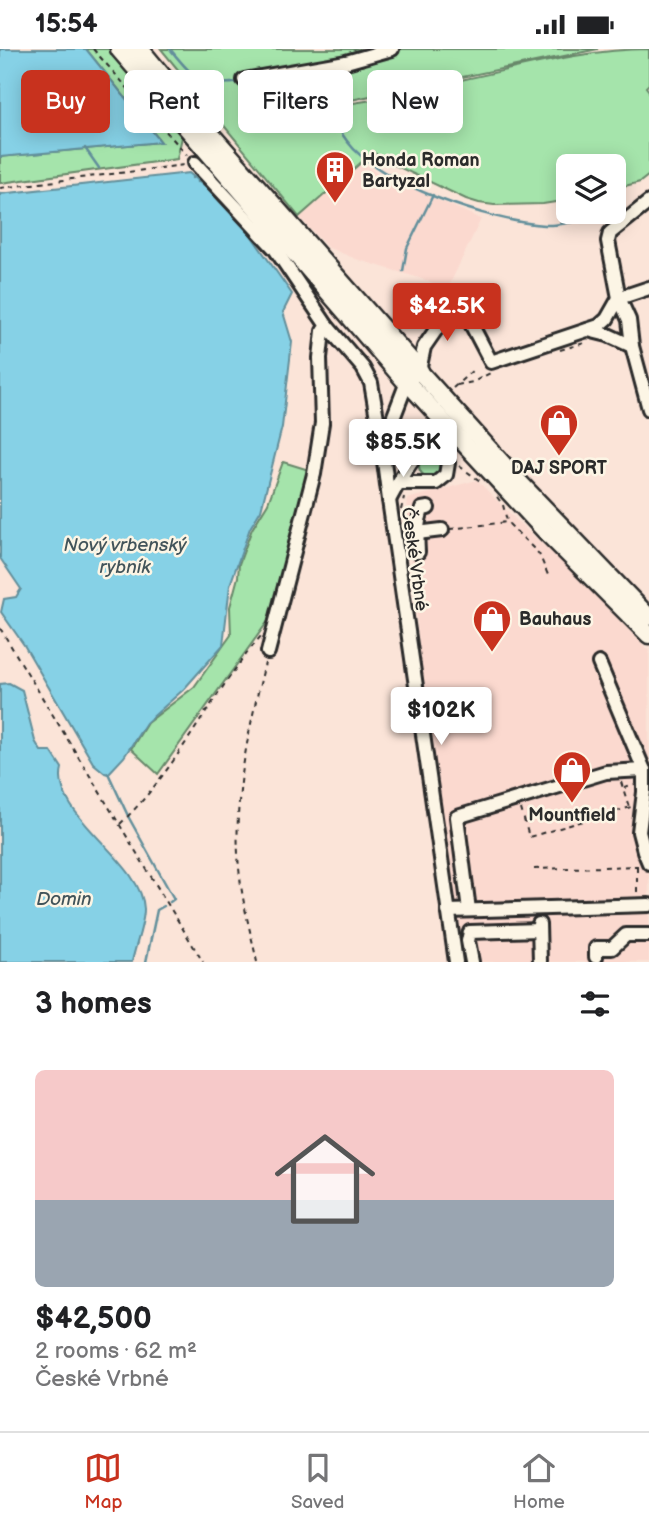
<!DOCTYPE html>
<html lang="en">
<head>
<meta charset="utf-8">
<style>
  :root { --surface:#fff; --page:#f2f2f2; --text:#202124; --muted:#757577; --line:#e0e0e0; --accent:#c8321e }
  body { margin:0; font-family:"Balsamiq Sans",sans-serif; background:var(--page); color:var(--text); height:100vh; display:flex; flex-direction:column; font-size:26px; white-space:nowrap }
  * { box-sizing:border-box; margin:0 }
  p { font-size:23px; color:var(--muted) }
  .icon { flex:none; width:38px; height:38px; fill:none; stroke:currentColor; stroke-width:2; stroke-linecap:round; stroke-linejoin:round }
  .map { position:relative; height:913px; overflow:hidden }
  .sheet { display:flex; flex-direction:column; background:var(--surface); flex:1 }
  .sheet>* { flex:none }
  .top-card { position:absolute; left:21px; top:21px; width:607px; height:63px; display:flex; gap:14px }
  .buttons { position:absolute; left:556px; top:105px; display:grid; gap:14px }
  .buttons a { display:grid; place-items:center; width:70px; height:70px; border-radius:10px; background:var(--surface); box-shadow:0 4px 18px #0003; font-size:35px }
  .price { position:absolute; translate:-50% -60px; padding:0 16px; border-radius:7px; background:#fff; color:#222; font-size:23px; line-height:46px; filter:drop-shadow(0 2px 4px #0008) }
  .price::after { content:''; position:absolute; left:50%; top:42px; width:21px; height:16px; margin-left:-10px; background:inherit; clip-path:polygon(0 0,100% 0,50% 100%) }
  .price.on { background:var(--accent); color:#fff }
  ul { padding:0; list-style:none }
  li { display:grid; align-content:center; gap:14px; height:371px; padding:0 35px }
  li span { display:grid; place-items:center; height:217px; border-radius:10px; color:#555 }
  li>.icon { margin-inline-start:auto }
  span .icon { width:126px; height:126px; fill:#fffc; stroke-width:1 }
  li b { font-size:30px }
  h2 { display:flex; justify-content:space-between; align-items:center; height:84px; padding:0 35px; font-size:30px }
  .chip { padding:0 24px; border-radius:10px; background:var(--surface); box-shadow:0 4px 18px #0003; font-size:24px; line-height:63px }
  .chip.on { background:var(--accent); color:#fff }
  .status { display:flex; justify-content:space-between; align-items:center; height:49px; padding:0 35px; background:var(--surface); direction:ltr }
  .status svg { height:19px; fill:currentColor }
  .dock { display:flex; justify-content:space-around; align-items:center; height:98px; border-top:2px solid var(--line); background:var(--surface); font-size:19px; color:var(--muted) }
  .dock a { display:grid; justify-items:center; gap:4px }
  .dock .on { color:var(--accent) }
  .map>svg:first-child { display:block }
  .built { fill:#fbd9cf }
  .green { fill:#a5e4ab; stroke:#68886b; stroke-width:2 }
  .water { fill:#86d1e6; stroke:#628f9b; stroke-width:2 }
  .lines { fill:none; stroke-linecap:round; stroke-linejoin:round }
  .stream { stroke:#628f9b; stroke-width:2.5 }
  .minor-casing { stroke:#2b2b2b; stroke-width:18 }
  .major-casing { stroke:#2b2b2b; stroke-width:21 }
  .highway-casing { stroke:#2b2b2b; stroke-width:23 }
  .path { stroke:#2b2b2b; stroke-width:2; stroke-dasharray:5 5; stroke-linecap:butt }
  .minor { stroke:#fcf5e5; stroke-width:12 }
  .major { stroke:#fcf5e5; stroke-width:16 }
  .highway { stroke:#fcf5e5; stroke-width:18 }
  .labels { text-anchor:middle; stroke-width:5; stroke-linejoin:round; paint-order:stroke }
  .poi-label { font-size:18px; font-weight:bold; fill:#2b2b2b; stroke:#fcf5e5; text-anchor:start }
  .street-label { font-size:18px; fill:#2b2b2b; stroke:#fcf5e5 }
  .water-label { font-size:19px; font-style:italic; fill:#42545a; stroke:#fcf5e5 }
</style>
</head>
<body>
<div class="status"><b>15:54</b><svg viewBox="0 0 49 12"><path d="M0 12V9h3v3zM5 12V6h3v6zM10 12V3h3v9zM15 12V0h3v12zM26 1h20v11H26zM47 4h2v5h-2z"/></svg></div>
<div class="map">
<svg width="649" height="913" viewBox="0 0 649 913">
  <rect width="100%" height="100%" fill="#fbe4d8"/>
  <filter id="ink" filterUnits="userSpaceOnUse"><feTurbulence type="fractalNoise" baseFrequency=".0143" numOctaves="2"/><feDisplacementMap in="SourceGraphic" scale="14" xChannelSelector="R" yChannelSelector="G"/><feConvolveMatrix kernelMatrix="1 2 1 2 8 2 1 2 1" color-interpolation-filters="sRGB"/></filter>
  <g filter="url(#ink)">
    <g class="built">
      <polygon points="362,113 374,122 481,170 446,243 429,232 356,210 327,198 299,168"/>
      <polygon points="477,431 518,473 566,517 649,602 649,913 464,913 419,598 407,450"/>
    </g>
    <g class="green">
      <polygon points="86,0 110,0 182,88 177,110 0,134 0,108 161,93"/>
      <path d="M161,0H598L346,52L347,55L398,47L435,44L448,35L461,31C523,18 586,0 649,0V35L646,38L649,42V126L640,133L614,140V117H569V151L543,155L494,156L479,154L466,150L386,112L373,103L299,168Z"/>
      <circle cx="430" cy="417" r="11"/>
      <polygon points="283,413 312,422 268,572 158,725 131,700 147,674 194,638 231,586 230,558 238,528 239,515 252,480 268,454"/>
    </g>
    <g class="water">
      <polygon points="0,0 86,0 161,93 0,108"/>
      <polygon points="189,124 219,148 248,182 292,245 283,263 292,293 282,378 261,461 250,479 230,536 223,596 184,640 146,674 124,708 108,725 105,724 93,714 24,596 1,563 4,550 16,548 21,540 0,509 0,145"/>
      <path d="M9,634L22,641L35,692L41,702H51L62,719C50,766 143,812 144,860C144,876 135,897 132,913H0V635Z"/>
    </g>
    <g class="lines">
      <g class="stream">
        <path d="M170,0C194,29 201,39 241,33"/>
        <path d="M313,24L321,28C328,49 333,74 347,92C378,135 492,173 545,176C563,177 584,170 603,166"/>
        <polyline points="205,63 208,35"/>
        <polyline points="85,99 99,119"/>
        <polyline points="192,129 198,126 198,133"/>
        <polyline points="403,222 407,199 433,146"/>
        <polyline points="108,724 129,769 174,850 170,853"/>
        <polyline points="146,913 157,861 164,857"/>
      </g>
      <g class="minor-casing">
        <g id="minor">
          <polyline points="244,31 346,13 392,0"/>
          <polyline points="195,114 275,200 327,277 363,319 371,334 382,398"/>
          <polyline points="649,239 619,249 629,271 632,297 649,360"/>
          <polyline points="588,281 608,286 632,297"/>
          <path d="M389,451C396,439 410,409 421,402C429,398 436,401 443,404L448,414L446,426L436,434H399"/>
          <polyline points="417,484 442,481"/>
          <path d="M418,503C417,487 417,475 422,460L428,459"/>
          <polyline points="268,603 314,425 322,374 320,309 323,282 327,277"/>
          <polyline points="599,614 644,721 644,743 639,783 644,802 649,814"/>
          <polyline points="469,861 457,768 606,723 644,721"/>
          <polyline points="448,862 649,856"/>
          <polyline points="539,875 540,913"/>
          <polyline points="596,908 596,899 612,899 626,886 649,886"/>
          <polyline points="456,913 389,451 384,412 387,385 407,333 419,322 424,298 453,256 469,271 491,313 599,277 607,270 619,249 608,192 610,184 649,153"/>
          <polyline points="472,913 468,892 470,883 539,881"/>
        </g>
      </g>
      <g class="major-casing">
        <g id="major">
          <polyline points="419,322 522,436 649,568"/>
          <polyline points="407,333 546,483 649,586"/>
        </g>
      </g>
      <g class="highway-casing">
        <g id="highway">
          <polyline points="120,0 407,333"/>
          <polyline points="139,0 207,82 419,322"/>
        </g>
      </g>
      <g class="path">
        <polyline points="93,0 187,106"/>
        <polyline points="0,139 184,116"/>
        <polyline points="560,301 588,293"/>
        <polyline points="457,336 473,333 492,323"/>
        <polyline points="453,339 473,321"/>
        <polyline points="395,410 421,368"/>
        <polyline points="459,417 483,434"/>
        <polyline points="497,448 503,456 507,472"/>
        <polyline points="401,461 404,448"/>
        <polyline points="450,480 507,473 539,505 548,526"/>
        <polyline points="0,579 203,913"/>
        <polyline points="621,733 629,758"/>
        <polyline points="624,739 635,736"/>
        <polyline points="521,760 529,788 631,758"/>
        <path d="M120,775C177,721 210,647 261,587"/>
        <polyline points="637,818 637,847"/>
        <polyline points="534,820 638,817"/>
        <path d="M257,913C251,885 243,856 240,828C231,756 248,684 265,614"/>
      </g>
      <use href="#minor" class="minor"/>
      <use href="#major" class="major"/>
      <use href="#highway" class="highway"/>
    </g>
  </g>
  <defs>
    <g id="building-pin" transform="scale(2.0125)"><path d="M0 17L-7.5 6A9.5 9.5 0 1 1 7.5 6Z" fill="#c8321e" stroke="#fcf5e5"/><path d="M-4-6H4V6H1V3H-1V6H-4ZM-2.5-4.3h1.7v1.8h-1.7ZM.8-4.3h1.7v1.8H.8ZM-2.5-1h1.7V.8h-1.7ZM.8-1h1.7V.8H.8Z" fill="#fff"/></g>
    <g id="shop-pin" transform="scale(2.0125)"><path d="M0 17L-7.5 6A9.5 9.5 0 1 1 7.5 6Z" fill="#c8321e" stroke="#fcf5e5"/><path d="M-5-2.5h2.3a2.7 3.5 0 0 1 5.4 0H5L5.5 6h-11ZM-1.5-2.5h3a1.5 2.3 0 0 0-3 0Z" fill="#fff"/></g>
  </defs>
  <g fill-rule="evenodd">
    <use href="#building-pin" x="335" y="121"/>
    <use href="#shop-pin" x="559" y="374"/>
    <use href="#shop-pin" x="492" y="570"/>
    <use href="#shop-pin" x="572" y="721"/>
  </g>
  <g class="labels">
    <g class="poi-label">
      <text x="362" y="117">Honda Roman<tspan x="362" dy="21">Bartyzal</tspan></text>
      <text x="559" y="425" text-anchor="middle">DAJ SPORT</text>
      <text x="519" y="576">Bauhaus</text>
      <text x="572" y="772" text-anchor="middle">Mountfield</text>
    </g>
    <g class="street-label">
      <text transform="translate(415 510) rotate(82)" y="6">České Vrbné</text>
    </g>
    <g class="water-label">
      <text x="125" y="502">Nový vrbenský<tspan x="125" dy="22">rybník</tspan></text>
      <text x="64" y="856">Domin</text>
    </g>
  </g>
</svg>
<div class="buttons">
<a><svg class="icon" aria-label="layers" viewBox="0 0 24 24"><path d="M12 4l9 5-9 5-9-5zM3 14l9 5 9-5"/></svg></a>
</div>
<b class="price on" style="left:447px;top:294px">$42.5K</b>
<b class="price" style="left:403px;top:430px">$85.5K</b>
<b class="price" style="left:441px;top:698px">$102K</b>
<div class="top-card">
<a class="chip on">Buy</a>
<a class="chip">Rent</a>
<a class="chip">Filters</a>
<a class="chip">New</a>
</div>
</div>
<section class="sheet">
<h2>3 homes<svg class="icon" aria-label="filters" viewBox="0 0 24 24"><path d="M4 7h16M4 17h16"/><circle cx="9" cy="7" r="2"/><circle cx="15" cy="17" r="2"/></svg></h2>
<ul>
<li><span style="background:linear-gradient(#f6c9c9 60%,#9aa5b1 0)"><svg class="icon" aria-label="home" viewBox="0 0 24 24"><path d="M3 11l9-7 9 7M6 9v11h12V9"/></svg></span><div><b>$42,500</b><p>2 rooms · 62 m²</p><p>České Vrbné</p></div></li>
</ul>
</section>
<nav class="dock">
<a class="on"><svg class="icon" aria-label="map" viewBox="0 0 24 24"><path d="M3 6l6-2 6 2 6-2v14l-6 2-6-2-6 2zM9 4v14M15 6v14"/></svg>Map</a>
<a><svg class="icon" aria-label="saved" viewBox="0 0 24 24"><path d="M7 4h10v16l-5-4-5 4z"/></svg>Saved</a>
<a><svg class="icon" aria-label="home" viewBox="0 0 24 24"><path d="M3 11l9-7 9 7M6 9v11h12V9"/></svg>Home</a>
</nav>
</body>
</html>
